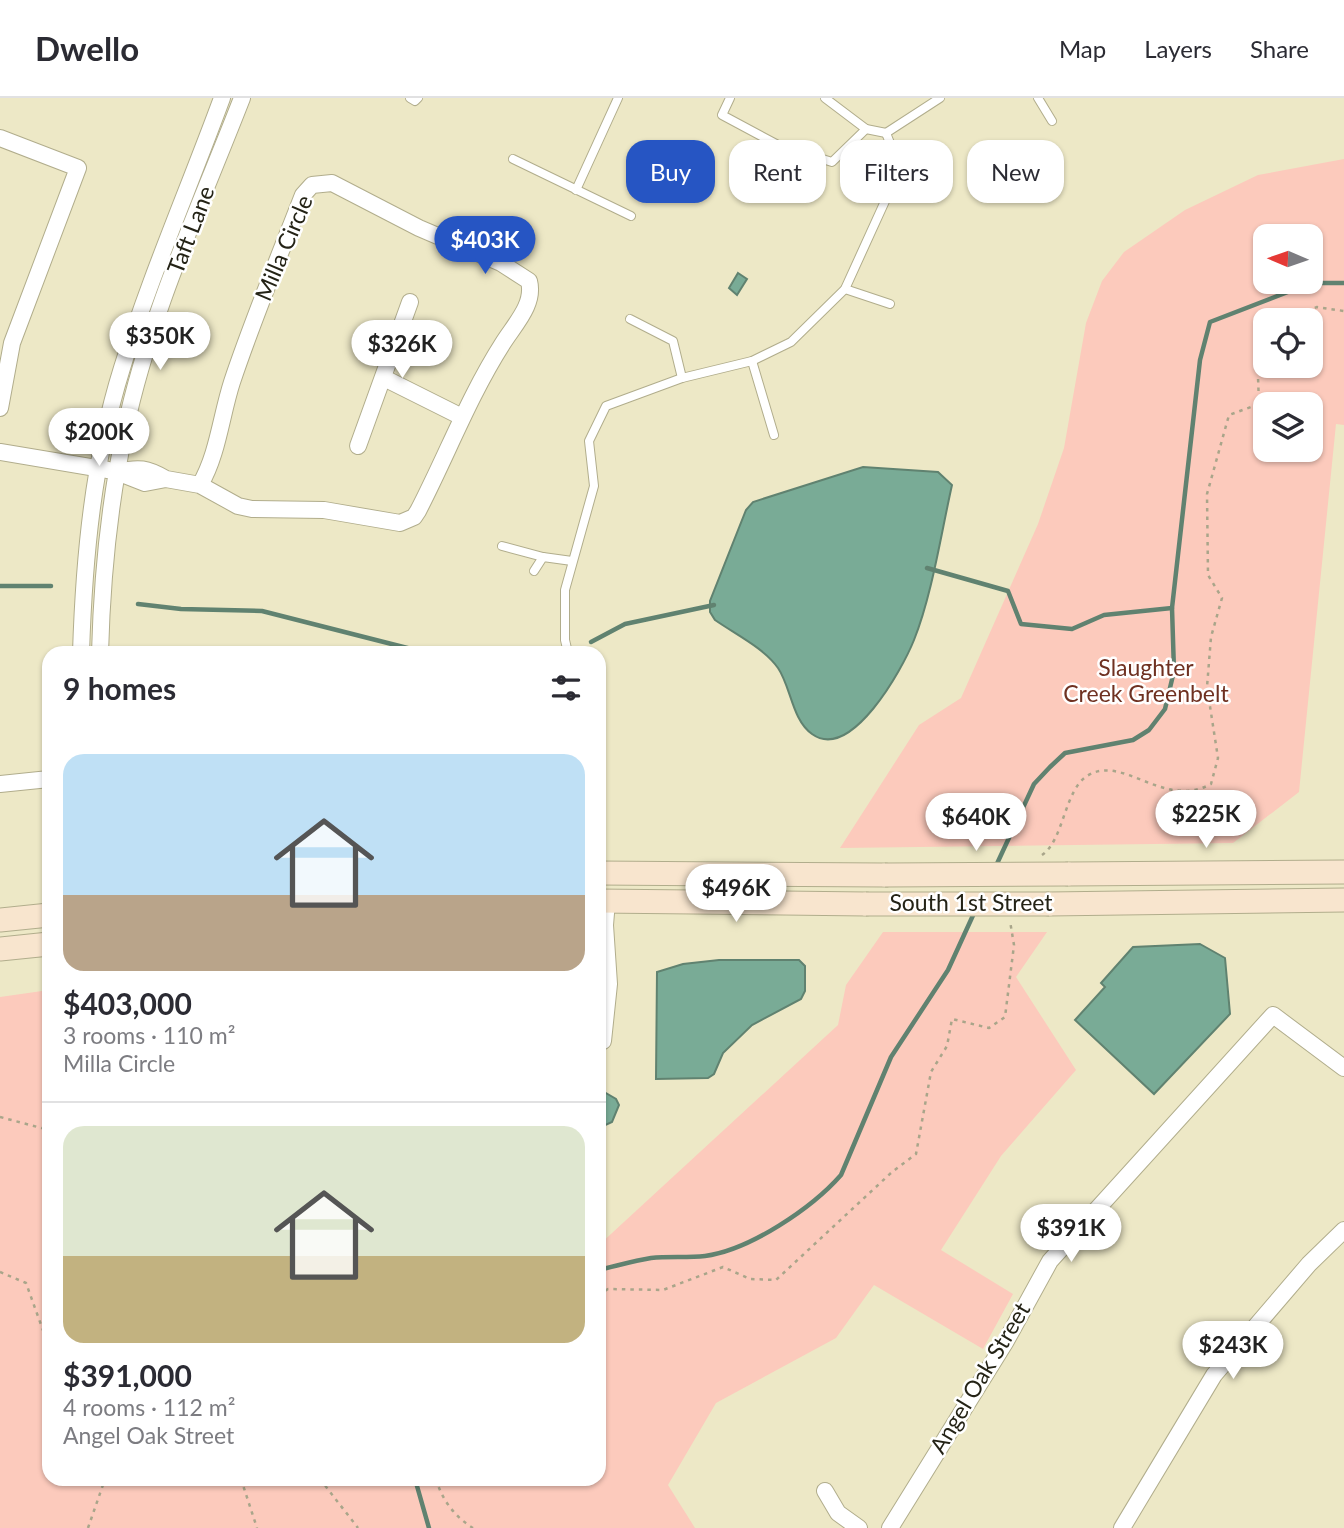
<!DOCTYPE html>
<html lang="en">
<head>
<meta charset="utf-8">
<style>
  :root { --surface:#fff; --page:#f2f2f3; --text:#2b2b33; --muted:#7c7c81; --line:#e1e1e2; --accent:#2655c3 }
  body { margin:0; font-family:Lato,sans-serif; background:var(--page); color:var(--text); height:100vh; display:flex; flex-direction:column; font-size:26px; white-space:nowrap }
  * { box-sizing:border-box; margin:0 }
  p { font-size:23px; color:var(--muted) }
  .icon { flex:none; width:38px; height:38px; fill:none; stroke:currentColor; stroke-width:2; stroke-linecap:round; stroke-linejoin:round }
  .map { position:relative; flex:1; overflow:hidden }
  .side { position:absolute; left:42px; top:548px; width:564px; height:840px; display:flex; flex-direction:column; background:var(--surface); border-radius:21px; box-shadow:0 2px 5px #0004 }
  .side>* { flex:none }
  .top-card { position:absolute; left:626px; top:42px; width:612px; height:63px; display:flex; gap:14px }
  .needle { width:46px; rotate:272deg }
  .controls { position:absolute; left:1253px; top:126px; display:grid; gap:14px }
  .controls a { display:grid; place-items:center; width:70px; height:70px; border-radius:14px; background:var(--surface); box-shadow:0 2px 5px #0004; font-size:35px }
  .price { position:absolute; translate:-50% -60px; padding:0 16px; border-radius:24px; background:#fff; color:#222; font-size:23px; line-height:46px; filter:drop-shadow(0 2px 4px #0008) }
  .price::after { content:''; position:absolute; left:50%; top:42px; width:21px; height:16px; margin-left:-10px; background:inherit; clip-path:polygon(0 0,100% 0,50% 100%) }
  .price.selected { background:var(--accent); color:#fff }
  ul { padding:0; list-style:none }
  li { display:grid; align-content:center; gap:14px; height:371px; padding:0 21px }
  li+li { border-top:2px solid var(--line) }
  li span { display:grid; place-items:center; height:217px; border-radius:21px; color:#555 }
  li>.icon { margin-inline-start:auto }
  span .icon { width:126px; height:126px; fill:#fffc; stroke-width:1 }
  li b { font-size:30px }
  h2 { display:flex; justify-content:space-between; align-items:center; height:84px; padding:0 21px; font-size:30px }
  .tag { padding:0 24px; border-radius:21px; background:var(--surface); box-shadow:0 2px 5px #0004; font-size:24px; line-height:63px }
  .tag.selected { background:var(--accent); color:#fff }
  header { display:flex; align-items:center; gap:42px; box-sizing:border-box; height:98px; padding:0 35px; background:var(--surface); border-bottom:2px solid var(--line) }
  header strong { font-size:33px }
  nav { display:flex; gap:38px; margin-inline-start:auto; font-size:24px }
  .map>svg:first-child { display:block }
  .green { fill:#fccabc; fill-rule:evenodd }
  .water { fill:#79ab96; stroke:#608270; stroke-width:2 }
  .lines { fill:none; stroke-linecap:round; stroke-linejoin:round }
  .stream { stroke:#608270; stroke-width:4.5 }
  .lane-casing { stroke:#b1ad8c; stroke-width:10 }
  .street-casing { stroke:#b1ad8c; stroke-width:18 }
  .secondary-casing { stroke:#b1ad8c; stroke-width:25 }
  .path { stroke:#a9a58a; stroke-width:2.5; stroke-dasharray:3.5 5; stroke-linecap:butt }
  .lane { stroke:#fff; stroke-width:8 }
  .street { stroke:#fff; stroke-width:16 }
  .secondary { stroke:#f8e5ce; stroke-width:23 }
  .secondary-bridge-casing { stroke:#b1ad8c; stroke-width:25; stroke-linecap:butt }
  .secondary-bridge { stroke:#f8e5ce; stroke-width:23 }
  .labels { text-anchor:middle; stroke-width:5; stroke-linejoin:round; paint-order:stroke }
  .street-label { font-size:23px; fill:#242316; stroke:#fff }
  .park-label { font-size:23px; fill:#6f3121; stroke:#fff }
</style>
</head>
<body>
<header>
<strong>Dwello</strong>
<nav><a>Map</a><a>Layers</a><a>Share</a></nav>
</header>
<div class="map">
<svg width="1344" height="1430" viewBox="0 0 1344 1430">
  <rect width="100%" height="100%" fill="#ede8c6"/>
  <g class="green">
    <path d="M1344,61V327L1336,326L1299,694L1233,745L840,750L919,627L961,600L1038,426L1064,350L1086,225L1102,183L1124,154L1185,112L1258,77ZM1265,138H1311V184H1265ZM1265,222H1311V268H1265ZM1265,306H1311V352H1265Z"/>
    <polygon points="883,834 1047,834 1016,879 1076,972 1001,1058 941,1152 1013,1196 983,1251 874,1187 836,1240 716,1305 668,1387 695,1430 0,1430 0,899 49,892 49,1381 598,1381 599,1147 838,927 846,887"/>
  </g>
  <g class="water">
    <polygon points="738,175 747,181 737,197 729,190"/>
    <path d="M863,369L938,374L952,387C941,436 932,497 914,542C902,572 851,664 812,636C792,622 791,589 778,570C764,550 735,536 715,522L710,514V503L746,412L753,404Z"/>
    <polygon points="1200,846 1225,860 1230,916 1154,996 1075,922 1105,889 1101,885 1133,849"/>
    <polygon points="719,862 799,862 805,868 805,893 801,901 752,927 723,955 714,976 708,980 656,981 657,874 683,866"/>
    <polygon points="599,991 616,1001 619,1007 612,1024 599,1030"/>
  </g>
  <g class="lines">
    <g class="stream">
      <polyline points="927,470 1008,493 1021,526 1072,531 1104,517 1172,510"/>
      <polyline points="0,488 51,488"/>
      <polyline points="138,506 181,511 262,513 427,555"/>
      <polyline points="591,544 625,526 714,507"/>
      <polyline points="995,770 1034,686 1050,669 1065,655 1133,642 1149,632 1165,611 1174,573 1172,510 1200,262 1210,224 1311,185 1344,185"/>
      <path d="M598,1172C616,1168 633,1163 651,1160C669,1158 687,1160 705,1158C750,1152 812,1110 841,1077L891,959L948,872L975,813"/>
      <polyline points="415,1381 429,1430"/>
    </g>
    <g class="lane-casing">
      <g id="lane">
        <polyline points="410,0 415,3 418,0"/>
        <polyline points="730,0 722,17 778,47 832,64 866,31"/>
        <polyline points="825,0 866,31 886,35"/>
        <polyline points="1038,0 1052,23"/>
        <polyline points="513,61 631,118"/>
        <polyline points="576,92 618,0"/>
        <polyline points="845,191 890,206"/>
        <polyline points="630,221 673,243 682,280"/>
        <polyline points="752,263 774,337"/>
        <polyline points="502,448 543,459"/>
        <polyline points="534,473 543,459 572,463"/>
        <polyline points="568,555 565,542 565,492 594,388 589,343 606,308 682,280 752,263 791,244 845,191 891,90 896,60 886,35 940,0"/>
      </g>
    </g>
    <g class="street-casing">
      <g id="street">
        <polyline points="0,40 78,70 12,245 0,310"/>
        <polyline points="384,280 462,319"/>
        <polyline points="358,348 410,204"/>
        <polyline points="0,354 108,372"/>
        <path d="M166,381C147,370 139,369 117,374L145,385L166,381L200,387L238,408L252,411L324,412L400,425L414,419L418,413C447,357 469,298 503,245C515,226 535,206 529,183L501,165L419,130L332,85L312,87L303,97C279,159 253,221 232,284C221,318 218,356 200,387"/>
        <path d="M81,555C84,459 93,363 122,270C150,179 189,90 222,0"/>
        <path d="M100,555C102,479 109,406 125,332C149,218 200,108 242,0"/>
        <polyline points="0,686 49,681"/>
        <polyline points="598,943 603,943 609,886 605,827 607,803"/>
        <polyline points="825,1393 838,1415 859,1430"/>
        <polyline points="890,1430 1006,1243 1050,1163 1273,917 1344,970"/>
        <polyline points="1122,1430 1214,1277 1309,1166 1344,1132"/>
      </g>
    </g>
    <g class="secondary-casing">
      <g id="secondary">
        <polyline points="598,775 885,777"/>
        <polyline points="1068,776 1344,774"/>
        <polyline points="598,803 866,806"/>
        <polyline points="1049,806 1344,802"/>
        <polyline points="0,822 49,817"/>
        <polyline points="0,851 49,846"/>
      </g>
    </g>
    <g class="path">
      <polyline points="1283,222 1317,209 1344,213"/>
      <path d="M1042,757C1064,742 1064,693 1087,678C1123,655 1163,712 1211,686L1218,660L1207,589L1211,539L1222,500L1208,477L1207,396L1229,317L1259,306L1258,279L1265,244"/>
      <polyline points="0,1019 49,1032"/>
      <polyline points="0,1174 26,1185 49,1249"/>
      <polyline points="598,1197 608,1191 663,1192 723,1169 750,1181 776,1182 892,1074 916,1056 931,974 947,948 952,921 989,930 1005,919 1014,847 1010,823"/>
      <polyline points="241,1381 257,1430"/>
      <polyline points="320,1381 358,1430"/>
      <path d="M436,1381C442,1402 455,1419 473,1430"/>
      <polyline points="88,1430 105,1381"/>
    </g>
    <use href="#lane" class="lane"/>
    <use href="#street" class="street"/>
    <use href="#secondary" class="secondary"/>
    <g class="secondary-bridge-casing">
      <g id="secondary-bridge">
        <polyline points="885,777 1068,776"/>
        <polyline points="866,806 1049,806"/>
      </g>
    </g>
    <use href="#secondary-bridge" class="secondary-bridge"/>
  </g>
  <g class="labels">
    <g class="street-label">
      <text transform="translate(191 132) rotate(-69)" y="8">Taft Lane</text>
      <text transform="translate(284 150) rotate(-67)" y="8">Milla Circle</text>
      <text x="971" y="813">South 1st Street</text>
      <text transform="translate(980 1280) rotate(-59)" y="8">Angel Oak Street</text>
    </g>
    <g class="park-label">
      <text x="1146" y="578">Slaughter<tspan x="1146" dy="26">Creek Greenbelt</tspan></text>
    </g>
  </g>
</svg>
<div class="controls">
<a><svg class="needle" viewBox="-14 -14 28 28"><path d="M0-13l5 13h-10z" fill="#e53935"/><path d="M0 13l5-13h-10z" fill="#7c7c81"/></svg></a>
<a><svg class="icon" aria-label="locate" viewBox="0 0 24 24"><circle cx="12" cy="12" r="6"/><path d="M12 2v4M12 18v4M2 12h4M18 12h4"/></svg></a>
<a><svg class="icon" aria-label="layers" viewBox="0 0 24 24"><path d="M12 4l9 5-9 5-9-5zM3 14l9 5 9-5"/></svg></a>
</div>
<b class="price selected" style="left:485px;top:178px">$403K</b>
<b class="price" style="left:160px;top:274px">$350K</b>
<b class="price" style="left:402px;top:282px">$326K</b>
<b class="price" style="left:99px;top:370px">$200K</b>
<b class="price" style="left:1206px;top:752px">$225K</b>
<b class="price" style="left:976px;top:755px">$640K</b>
<b class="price" style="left:736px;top:826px">$496K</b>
<b class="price" style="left:1071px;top:1166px">$391K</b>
<b class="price" style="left:1233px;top:1283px">$243K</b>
<div class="top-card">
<a class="tag selected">Buy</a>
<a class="tag">Rent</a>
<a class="tag">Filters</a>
<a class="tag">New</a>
</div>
<section class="side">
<h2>9 homes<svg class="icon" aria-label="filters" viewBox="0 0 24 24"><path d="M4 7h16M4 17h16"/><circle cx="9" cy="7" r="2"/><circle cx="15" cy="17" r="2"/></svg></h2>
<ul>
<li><span style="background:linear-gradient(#bfe0f5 65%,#b9a48a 0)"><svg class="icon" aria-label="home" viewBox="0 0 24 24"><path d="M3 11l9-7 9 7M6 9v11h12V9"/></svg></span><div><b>$403,000</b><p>3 rooms · 110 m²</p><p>Milla Circle</p></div></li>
<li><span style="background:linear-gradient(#dfe7d0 60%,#c2b280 0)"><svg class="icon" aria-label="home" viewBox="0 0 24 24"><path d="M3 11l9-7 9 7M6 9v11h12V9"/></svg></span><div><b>$391,000</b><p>4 rooms · 112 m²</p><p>Angel Oak Street</p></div></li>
</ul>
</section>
</div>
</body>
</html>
